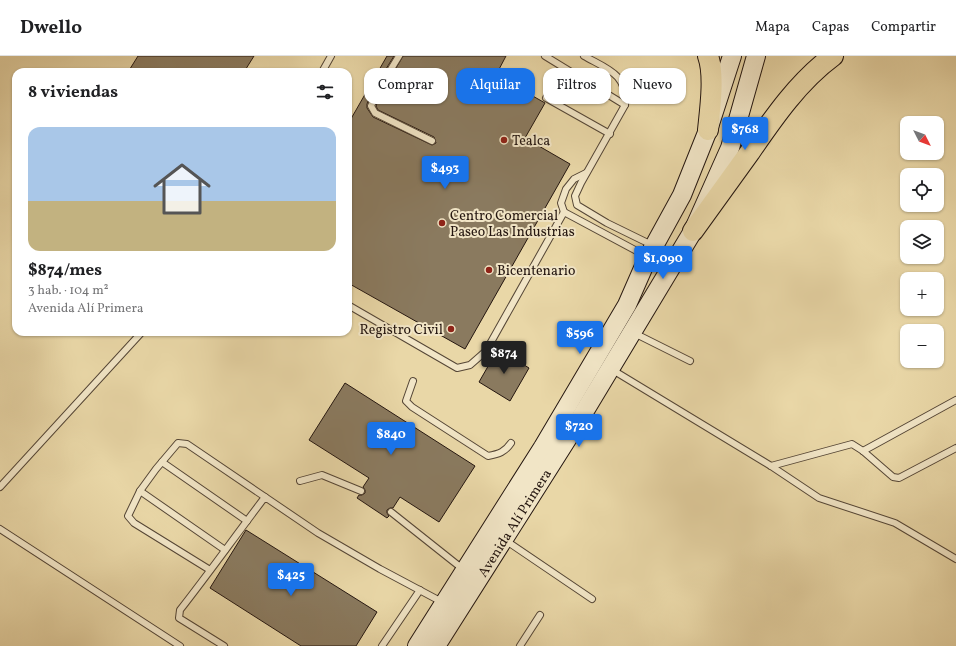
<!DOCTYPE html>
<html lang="es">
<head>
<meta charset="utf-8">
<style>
  :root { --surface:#fff; --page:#f2f2f2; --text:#202124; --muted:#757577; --line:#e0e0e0; --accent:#1a73e8 }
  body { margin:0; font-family:Vollkorn,serif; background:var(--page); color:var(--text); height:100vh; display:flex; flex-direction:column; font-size:15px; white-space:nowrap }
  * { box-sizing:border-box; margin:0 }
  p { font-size:13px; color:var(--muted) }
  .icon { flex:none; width:22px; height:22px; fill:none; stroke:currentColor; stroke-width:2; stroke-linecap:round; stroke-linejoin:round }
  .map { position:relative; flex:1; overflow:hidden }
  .drawer { position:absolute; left:12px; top:12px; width:340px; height:268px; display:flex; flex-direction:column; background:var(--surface); border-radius:12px; box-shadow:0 1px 3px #0004 }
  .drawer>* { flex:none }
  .banner { position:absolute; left:364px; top:12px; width:380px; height:36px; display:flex; gap:8px }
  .needle { width:26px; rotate:132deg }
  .tools { position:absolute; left:900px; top:60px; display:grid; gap:8px }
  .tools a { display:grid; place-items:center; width:44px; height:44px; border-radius:8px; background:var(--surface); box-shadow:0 1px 3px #0004; font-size:20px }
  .price { position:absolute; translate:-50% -34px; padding:0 9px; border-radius:4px; background:var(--accent); color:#fff; font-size:13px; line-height:26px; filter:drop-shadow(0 1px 2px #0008) }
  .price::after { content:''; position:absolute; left:50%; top:24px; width:12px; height:9px; margin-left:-6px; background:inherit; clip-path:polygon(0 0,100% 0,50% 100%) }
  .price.selected { background:#222; color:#fff }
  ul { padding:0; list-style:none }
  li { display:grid; align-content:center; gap:8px; height:212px; padding:0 16px }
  li span { display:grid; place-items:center; height:124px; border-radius:12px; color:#555 }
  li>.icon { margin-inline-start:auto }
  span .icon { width:72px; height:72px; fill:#fffc; stroke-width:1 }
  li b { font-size:17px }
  h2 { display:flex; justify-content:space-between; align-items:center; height:48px; padding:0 16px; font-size:17px }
  .pill { padding:0 14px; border-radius:12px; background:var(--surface); box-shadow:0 1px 3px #0004; font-size:14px; line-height:36px }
  .pill.selected { background:var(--accent); color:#fff }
  header { display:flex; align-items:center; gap:24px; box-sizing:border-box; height:56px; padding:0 20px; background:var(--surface); border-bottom:1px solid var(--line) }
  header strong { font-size:19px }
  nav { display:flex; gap:22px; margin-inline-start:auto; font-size:14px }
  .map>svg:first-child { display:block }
  .building { fill:#8a7a5f; stroke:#241610 }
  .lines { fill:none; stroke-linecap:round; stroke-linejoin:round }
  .lane-casing { stroke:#554636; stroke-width:8 }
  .secondary-casing { stroke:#241610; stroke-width:20 }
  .primary-casing { stroke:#241610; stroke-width:22 }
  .lane { stroke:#f1e5c6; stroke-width:6 }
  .secondary { stroke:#f1e5c6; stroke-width:18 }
  .primary { stroke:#e9d7a7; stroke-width:20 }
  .poi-dot { fill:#8f2418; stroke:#f1e5c6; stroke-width:1.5 }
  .labels { text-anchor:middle; stroke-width:4; stroke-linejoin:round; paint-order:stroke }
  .poi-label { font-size:14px; fill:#241610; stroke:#f1e5c6; text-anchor:start }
  .street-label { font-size:14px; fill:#241610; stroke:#f1e5c6 }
</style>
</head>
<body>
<header>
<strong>Dwello</strong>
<nav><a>Mapa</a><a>Capas</a><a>Compartir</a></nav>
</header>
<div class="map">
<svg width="956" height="590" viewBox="0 0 956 590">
  <rect width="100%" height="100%" fill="#e9d7a7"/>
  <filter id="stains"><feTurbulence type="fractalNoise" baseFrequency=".005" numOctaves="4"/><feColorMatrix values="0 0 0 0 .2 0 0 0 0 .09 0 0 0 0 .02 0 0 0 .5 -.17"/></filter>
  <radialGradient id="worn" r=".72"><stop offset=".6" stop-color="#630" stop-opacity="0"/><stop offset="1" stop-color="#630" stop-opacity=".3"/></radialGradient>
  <g class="building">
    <polygon points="138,0 254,0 244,16 128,16"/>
    <polygon points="387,0 394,0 373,34 367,48 367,52 373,61 432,89 436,87 434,81 378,54 376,50 381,38 403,0 506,0 496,19 545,47 525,82 570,108 465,293 348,227 348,68"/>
    <polygon points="498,293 529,312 510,345 479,326"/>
    <polygon points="345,327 475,410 439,466 400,441 393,452 390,452 387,454 387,457 389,460 387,462 357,442 359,439 362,439 365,437 365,434 363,431 369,422 309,384"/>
    <polygon points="246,474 377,556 356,590 301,590 210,532"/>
  </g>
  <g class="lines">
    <g class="lane-casing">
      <g id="lane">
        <polyline points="399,0 377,36 371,50 375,57 432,85"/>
        <polyline points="545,0 625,49"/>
        <path d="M584,0C607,13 628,18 625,49L581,127L575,140L577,149L607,167L652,189"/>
        <polyline points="322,16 331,0"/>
        <polyline points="546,42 610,78"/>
        <polyline points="564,156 561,147 566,133 574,123 586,117"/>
        <polyline points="348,249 457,312 470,309 486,295 564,156 646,200"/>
        <polyline points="634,277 690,305"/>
        <polyline points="611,313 771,410 819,442 895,467 956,503"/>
        <path d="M413,325L406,345L412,351L488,400C499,398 505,396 511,387"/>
        <polyline points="863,395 956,344"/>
        <polyline points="162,406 247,465"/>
        <polyline points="771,410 852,388 863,395 893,421 899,422 956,392"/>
        <polyline points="300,425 322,419 361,435"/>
        <polyline points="0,431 142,276"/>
        <polyline points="140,435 225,494"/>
        <polyline points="391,456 464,514"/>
        <polyline points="0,473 180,590"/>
        <polyline points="505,484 592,543"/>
        <polyline points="210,514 134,467 128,460 140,435 156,413 178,387 187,388 265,441"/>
        <path d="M224,590L179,562L180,554C209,517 236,479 265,441L318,477L380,513L442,546"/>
        <polyline points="382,590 420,534"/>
        <polyline points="520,590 540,559"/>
      </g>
    </g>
    <g class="secondary-casing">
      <g id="secondary">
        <polyline points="417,590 543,391 627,249 648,201 682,139 708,74 732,0"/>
        <path id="s1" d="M436,590L578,366L693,175L730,92L756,0"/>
      </g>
    </g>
    <g class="primary-casing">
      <g id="primary">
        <path d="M708,0C715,19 710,54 708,74"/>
        <path d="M693,175C712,149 731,122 750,96C774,61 799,25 833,0"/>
      </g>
    </g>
    <use href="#lane" class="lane"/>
    <use href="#secondary" class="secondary"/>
    <use href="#primary" class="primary"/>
  </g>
  <g class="poi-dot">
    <circle cx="504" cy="84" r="4"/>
    <circle cx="442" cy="167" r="4"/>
    <circle cx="489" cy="214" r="4"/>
    <circle cx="451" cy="273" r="4"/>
  </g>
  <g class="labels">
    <g class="poi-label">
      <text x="512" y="89">Tealca</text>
      <text x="450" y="164">Centro Comercial<tspan x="450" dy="16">Paseo Las Industrias</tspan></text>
      <text x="497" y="219">Bicentenario</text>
      <text x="443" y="278" text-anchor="end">Registro Civil</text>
    </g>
    <g class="street-label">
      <text dy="5" stroke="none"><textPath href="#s1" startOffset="146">Avenida Alí Primera</textPath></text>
    </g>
  </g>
  <rect width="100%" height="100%" filter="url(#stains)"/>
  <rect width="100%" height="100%" fill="url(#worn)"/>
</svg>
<div class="tools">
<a><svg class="needle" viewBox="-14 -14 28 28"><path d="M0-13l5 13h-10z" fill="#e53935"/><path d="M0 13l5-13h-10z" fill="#757577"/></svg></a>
<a><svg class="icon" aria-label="locate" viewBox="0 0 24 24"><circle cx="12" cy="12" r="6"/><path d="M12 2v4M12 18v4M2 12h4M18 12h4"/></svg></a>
<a><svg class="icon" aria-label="layers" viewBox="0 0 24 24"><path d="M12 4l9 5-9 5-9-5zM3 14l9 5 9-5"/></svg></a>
<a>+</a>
<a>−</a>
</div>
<b class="price" style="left:745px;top:95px">$768</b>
<b class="price" style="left:445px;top:134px">$493</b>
<b class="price" style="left:663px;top:224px">$1,090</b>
<b class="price" style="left:580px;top:299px">$596</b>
<b class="price selected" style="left:504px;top:319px">$874</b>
<b class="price" style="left:579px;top:392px">$720</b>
<b class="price" style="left:391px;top:400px">$840</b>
<b class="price" style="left:291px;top:541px">$425</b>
<div class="banner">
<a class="pill">Comprar</a>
<a class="pill selected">Alquilar</a>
<a class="pill">Filtros</a>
<a class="pill">Nuevo</a>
</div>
<section class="drawer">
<h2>8 viviendas<svg class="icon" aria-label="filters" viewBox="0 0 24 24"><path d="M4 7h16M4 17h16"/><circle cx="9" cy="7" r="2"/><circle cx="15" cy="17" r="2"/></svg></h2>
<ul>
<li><span style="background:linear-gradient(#a9c7e8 60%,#c2b280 0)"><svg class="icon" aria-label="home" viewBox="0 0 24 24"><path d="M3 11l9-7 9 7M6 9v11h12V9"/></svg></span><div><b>$874/mes</b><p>3 hab. · 104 m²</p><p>Avenida Alí Primera</p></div></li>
</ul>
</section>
</div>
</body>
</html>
